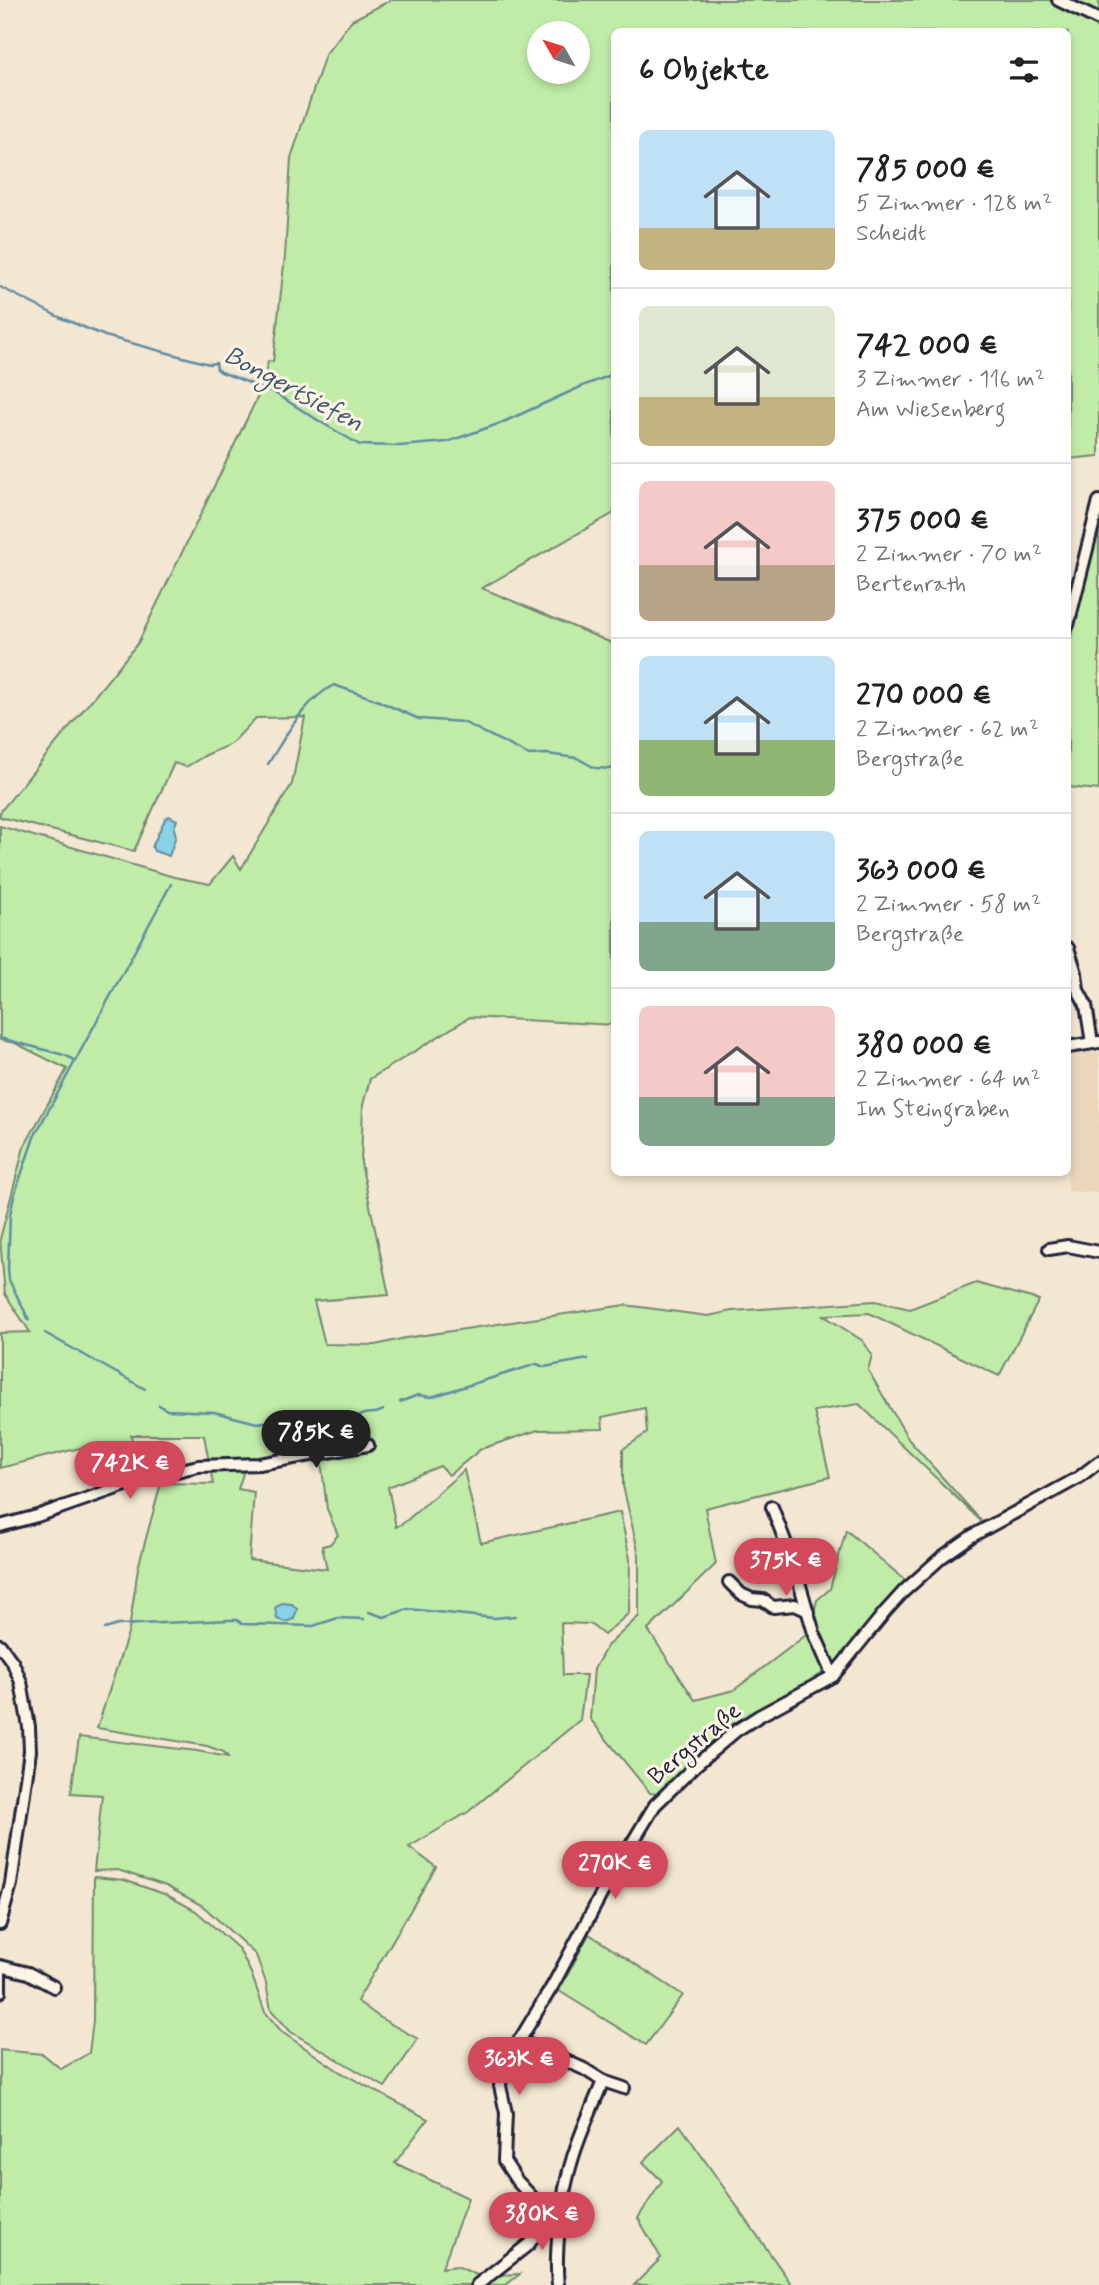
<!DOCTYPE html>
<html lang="de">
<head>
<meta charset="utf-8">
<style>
  :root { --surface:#fff; --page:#f2f2f2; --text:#202124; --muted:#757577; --line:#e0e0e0; --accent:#d1495b }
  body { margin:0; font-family:Mynerve,sans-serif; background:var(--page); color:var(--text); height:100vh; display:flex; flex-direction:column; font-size:26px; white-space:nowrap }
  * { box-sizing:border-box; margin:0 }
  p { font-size:23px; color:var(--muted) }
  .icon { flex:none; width:38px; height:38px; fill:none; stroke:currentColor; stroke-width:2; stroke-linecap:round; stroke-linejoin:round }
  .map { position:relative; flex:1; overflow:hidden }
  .sheet { position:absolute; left:611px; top:28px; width:460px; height:1148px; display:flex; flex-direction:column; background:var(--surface); border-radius:10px; box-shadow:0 4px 10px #0003 }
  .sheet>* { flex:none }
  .needle { width:46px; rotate:309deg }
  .tools { position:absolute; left:527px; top:21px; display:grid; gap:14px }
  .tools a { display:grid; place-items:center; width:63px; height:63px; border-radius:50%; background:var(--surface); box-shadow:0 4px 10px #0003; font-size:35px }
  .price { position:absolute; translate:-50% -60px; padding:0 16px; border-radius:24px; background:var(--accent); color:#fff; font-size:23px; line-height:46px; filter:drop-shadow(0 2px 4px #0008) }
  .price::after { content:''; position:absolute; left:50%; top:42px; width:21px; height:16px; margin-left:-10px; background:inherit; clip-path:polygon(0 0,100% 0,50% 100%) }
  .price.active { background:#222; color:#fff }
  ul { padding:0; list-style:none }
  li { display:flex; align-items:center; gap:21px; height:175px; padding:0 28px }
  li+li { border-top:2px solid var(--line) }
  li span { display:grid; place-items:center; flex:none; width:196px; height:140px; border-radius:10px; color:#555 }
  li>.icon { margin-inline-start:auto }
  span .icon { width:84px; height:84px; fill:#fffc; stroke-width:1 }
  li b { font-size:30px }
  h2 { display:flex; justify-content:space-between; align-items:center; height:84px; padding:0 28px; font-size:30px }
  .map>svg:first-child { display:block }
  .built { fill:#ebd6bc }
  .green { fill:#c1eca8; stroke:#728772; stroke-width:2; fill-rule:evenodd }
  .water { fill:#88d2e8; stroke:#5f8ca3; stroke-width:2 }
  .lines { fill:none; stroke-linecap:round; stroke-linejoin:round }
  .stream { stroke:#5f8ca3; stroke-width:2.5 }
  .minor-casing { stroke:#22223b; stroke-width:16 }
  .minor { stroke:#fcf5e5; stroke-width:10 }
  .labels { text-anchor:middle; stroke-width:6; stroke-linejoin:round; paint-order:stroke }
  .street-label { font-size:24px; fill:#22223b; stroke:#fcf5e5 }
  .water-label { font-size:26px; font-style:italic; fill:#41576f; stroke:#fcf5e5 }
</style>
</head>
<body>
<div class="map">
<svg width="1099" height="2285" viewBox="0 0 1099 2285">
  <rect width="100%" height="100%" fill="#f4e7d2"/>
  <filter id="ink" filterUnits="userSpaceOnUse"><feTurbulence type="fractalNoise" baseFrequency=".0143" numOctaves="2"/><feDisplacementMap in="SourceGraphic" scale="14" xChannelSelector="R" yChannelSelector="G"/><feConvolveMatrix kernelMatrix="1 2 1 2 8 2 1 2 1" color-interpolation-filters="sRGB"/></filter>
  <g filter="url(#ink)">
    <polygon class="built" points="1069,1052 1099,1053 1099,1193 1067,1191"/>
    <g class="green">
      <path d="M391,0H1099V456L1068,459V32H614V513L482,588L614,644V1025L470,1017L370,1079L363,1105L361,1163L389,1295L314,1301L325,1344L376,1345L405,1338L625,1305L708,1316L732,1311L875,1301L910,1309L976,1283L1039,1300L999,1376L869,1313L823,1315L863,1341L872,1355L868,1370L909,1440L983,1523L859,1404L814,1411L830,1477L705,1508L716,1564L648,1630L695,1700L734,1690L810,1632L818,1653L823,1675L756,1711L721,1736L657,1794L650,1793L590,1719L594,1669L607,1646L639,1616V1555L623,1486V1449L647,1433L645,1408L602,1417L603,1429L538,1430L481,1449L449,1475L440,1466L388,1487L396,1527L405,1522L464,1470L481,1543L620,1512L630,1559L629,1613L604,1635L590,1624L561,1623L563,1675H586L580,1720L468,1812L409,1847L436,1867L357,2001L382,2019L418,2039L385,2087L291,2032L271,2010L266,1983L256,1955L203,1906L166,1886L118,1870L94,1871L102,1795L71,1793L79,1737L197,1751L228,1757L224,1752L207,1746L97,1728L129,1630L138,1568L161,1483L213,1484L204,1435H131L138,1472L104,1485L92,1445L0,1468V1333L30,1332L5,1294L0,1239L24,1147L67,1069L15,1043L0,1040V826L174,877L210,884L233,856L241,869L292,784L305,717L256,718L231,744L206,755L186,767L174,763L134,851L0,817V812L138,643L260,392L263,393L268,361L273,362L285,256L291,158L325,55L352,20ZM539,33H578V72H539ZM321,1461L327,1509L338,1535L330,1544L322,1546L327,1569L249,1560L254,1492L238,1489L246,1464Z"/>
      <polygon points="1099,522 1099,790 1068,787 1068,649"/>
      <polygon points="846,1530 905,1580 836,1664 830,1662 813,1617 817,1600 830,1589"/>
      <polygon points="94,1877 124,1880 167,1895 196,1911 239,1949 251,1973 265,2012 282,2032 340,2072 428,2119 395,2163 468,2198 442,2268 457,2266 479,2276 520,2274 506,2285 0,2285 0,2050 43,2054 61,2069 89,2053 93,2021"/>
      <polygon points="589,1934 683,1995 646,2045 559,1991"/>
      <polygon points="680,2125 792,2285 634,2285 661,2258 638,2218 662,2181 643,2162"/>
    </g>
    <g class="water">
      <polygon points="169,816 177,820 174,828 176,836 169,856 154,851 152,847 165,819"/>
      <polygon points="282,1603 292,1604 297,1609 294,1619 285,1622 277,1619 275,1608"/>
    </g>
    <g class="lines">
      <g class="stream">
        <polyline points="0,287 59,317 105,336 209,364 216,363 217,369 221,372 273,392 324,424 360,445 400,446 447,442 501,423 585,385 614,374"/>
        <path d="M268,764C286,736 303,701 334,685L374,699L419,719L463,722L529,755L547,754L577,758L595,768L614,769"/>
        <polyline points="0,1038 64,1055 74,1060"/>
        <polyline points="29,1320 9,1280 8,1268 10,1215 14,1196 34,1137 171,884"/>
        <polyline points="45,1333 145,1389"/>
        <polyline points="400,1402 418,1395 431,1397 537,1364 544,1367 588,1359"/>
        <path d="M159,1405L167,1410L214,1412L257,1423L279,1420L287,1415L293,1416L337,1433C344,1426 353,1419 361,1415C369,1412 376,1415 383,1410"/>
        <polyline points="369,1612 384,1617 408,1609 494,1618 515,1616"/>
        <polyline points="105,1629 118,1625 230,1620 237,1620 242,1624 313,1626 338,1618 364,1619"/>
      </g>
      <g class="minor-casing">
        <g id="minor">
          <polyline points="1058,0 1099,20"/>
          <polyline points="1068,625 1099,501"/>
          <polyline points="1068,948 1076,973 1078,990 1086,1005 1092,1043"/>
          <polyline points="1068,1047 1099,1042"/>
          <polyline points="1049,1249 1068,1246 1099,1252"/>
          <polyline points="772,1507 793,1562 814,1633 833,1676"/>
          <polyline points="0,1526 37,1516 143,1479 198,1466 259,1464 368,1445"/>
          <polyline points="729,1582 741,1594 752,1599 763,1600 773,1607 795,1605 806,1610"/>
          <polyline points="0,1645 13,1663 21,1682 29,1727 30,1751 11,1884 0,1924"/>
          <polyline points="0,1966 28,1973 54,1987"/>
          <polyline points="0,1973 0,1992"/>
          <polyline points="519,2040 584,2069 603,2081 624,2088"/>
          <polyline points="477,2285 529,2244 544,2222 545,2214 542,2208 517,2181 504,2161 506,2113 500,2086 501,2077 507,2061 553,1985 602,1893 655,1805 697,1764 737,1730 759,1716 833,1676 885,1612 904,1591 942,1557 972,1536 1078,1478 1099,1462"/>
          <path d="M558,2285C554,2249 562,2191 573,2157C581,2131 593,2106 603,2081"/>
        </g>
      </g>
      <use href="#minor" class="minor"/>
    </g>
  </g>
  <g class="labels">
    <g class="street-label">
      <text transform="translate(694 1743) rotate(-40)" y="8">Bergstraße</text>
    </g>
    <g class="water-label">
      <text transform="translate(294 388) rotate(28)" y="9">Bongertsiefen</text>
    </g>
  </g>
</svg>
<div class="tools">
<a><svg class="needle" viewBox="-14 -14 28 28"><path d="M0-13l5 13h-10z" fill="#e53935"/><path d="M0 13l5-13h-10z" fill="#757577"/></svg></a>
</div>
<b class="price active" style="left:316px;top:1470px">785K €</b>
<b class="price" style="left:130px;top:1501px">742K €</b>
<b class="price" style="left:786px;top:1598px">375K €</b>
<b class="price" style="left:615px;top:1901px">270K €</b>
<b class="price" style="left:519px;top:2097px">363K €</b>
<b class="price" style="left:542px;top:2252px">380K €</b>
<section class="sheet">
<h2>6 Objekte<svg class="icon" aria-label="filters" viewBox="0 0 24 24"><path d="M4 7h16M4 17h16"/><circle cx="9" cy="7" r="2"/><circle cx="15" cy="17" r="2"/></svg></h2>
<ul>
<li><span style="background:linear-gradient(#bfe0f5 70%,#c2b280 0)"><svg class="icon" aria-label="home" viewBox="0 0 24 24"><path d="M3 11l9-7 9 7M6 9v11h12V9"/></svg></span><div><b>785 000 €</b><p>5 Zimmer · 128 m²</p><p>Scheidt</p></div></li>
<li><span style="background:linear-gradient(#dfe7d0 65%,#c2b280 0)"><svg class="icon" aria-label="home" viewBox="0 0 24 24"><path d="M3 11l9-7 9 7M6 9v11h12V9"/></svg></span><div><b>742 000 €</b><p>3 Zimmer · 116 m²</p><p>Am Wiesenberg</p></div></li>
<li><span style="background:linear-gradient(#f6c9c9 60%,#b9a48a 0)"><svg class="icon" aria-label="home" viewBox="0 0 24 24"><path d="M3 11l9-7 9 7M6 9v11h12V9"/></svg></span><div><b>375 000 €</b><p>2 Zimmer · 70 m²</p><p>Bertenrath</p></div></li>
<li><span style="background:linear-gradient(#bfe0f5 60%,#8fb573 0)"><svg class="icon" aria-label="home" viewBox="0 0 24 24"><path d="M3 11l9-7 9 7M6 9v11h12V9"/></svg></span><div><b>270 000 €</b><p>2 Zimmer · 62 m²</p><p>Bergstraße</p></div></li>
<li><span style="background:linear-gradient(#bfe0f5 65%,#7fa58c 0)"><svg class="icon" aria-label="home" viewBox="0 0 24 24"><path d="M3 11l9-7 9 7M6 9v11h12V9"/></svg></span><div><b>363 000 €</b><p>2 Zimmer · 58 m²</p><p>Bergstraße</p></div></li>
<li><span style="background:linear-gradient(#f6c9c9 65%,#7fa58c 0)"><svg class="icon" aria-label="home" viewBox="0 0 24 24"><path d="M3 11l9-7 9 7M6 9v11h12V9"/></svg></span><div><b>380 000 €</b><p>2 Zimmer · 64 m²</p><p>Im Steingraben</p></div></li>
</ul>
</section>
</div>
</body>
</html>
